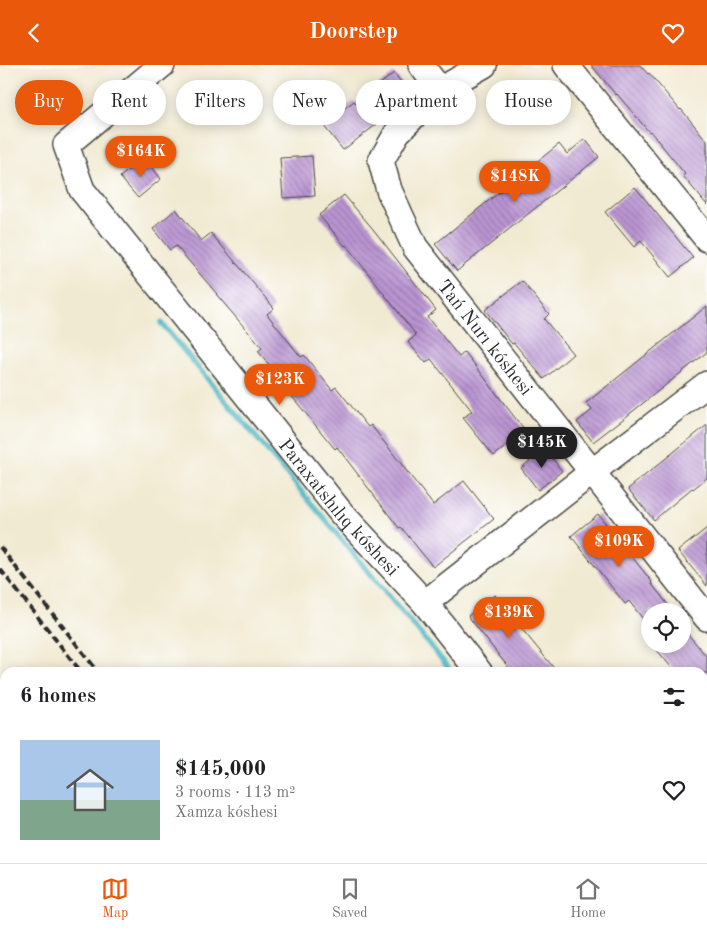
<!DOCTYPE html>
<html lang="en">
<head>
<meta charset="utf-8">
<style>
  :root { --surface:#fff; --page:#f2f2f2; --text:#202124; --muted:#757577; --line:#e0e0e0; --accent:#ea580c }
  body { margin:0; font-family:"Old Standard TT",serif; background:var(--page); color:var(--text); height:100vh; display:flex; flex-direction:column; font-size:19px; white-space:nowrap }
  * { box-sizing:border-box; margin:0 }
  p { font-size:16px; color:var(--muted) }
  .icon { flex:none; width:28px; height:28px; fill:none; stroke:currentColor; stroke-width:2; stroke-linecap:round; stroke-linejoin:round }
  .map { position:relative; flex:1; overflow:hidden }
  .drawer { position:absolute; left:0px; top:602px; width:708px; height:196px; display:flex; flex-direction:column; background:var(--surface); border-radius:15px 15px 0 0; box-shadow:0 2px 12px #0003 }
  .drawer>* { flex:none }
  .guide { position:absolute; left:15px; top:15px; width:678px; height:45px; display:flex; gap:10px }
  .fabs { position:absolute; left:641px; top:538px; display:grid; gap:10px }
  .fabs a { display:grid; place-items:center; width:50px; height:50px; border-radius:50%; background:var(--surface); box-shadow:0 2px 12px #0003; font-size:25px }
  .price { position:absolute; translate:-50% -42px; padding:0 11px; border-radius:18px; background:var(--accent); color:#fff; font-size:16px; line-height:32px; filter:drop-shadow(0 1px 2px #0008) }
  .price::after { content:''; position:absolute; left:50%; top:30px; width:15px; height:11px; margin-left:-8px; background:inherit; clip-path:polygon(0 0,100% 0,50% 100%) }
  .price.current { background:#222; color:#fff }
  ul { padding:0; list-style:none }
  li { display:flex; align-items:center; gap:15px; height:125px; padding:0 20px }
  li span { display:grid; place-items:center; flex:none; width:140px; height:100px; border-radius:0px; color:#555 }
  li>.icon { margin-inline-start:auto }
  span .icon { width:60px; height:60px; fill:#fffc; stroke-width:1 }
  li b { font-size:21px }
  h2 { display:flex; justify-content:space-between; align-items:center; height:60px; padding:0 20px; font-size:21px }
  .chip { padding:0 18px; border-radius:22px; background:var(--surface); box-shadow:0 2px 12px #0003; font-size:18px; line-height:45px }
  .chip.current { background:var(--accent); color:#fff }
  header { display:flex; justify-content:space-between; align-items:center; height:65px; padding:0 20px; background:var(--accent); color:#fff; font-size:22px; font-weight:800 }
  .menu { display:flex; justify-content:space-around; align-items:center; height:70px; border-top:1px solid var(--line); background:var(--surface); font-size:14px; color:var(--muted) }
  .menu a { display:grid; justify-items:center; gap:2px }
  .menu .current { color:var(--accent) }
  .map>svg:first-child { display:block }
  .lines { fill:none; stroke-linecap:round; stroke-linejoin:round }
  .stream { stroke:#45b3c0; stroke-width:5.5 }
  .building { fill:url(#building-back-hatch) }
  .minor-casing { stroke:#494844; stroke-width:28 }
  .minor { stroke:#fff; stroke-width:25 }
  .rail { stroke:#2b2b2b; stroke-width:4; stroke-dasharray:8 4; stroke-linecap:butt }
  .labels { text-anchor:middle; stroke-width:4; stroke-linejoin:round; paint-order:stroke }
  .street-label { font-size:19px; fill:#2b2b2b; stroke:#fff }
</style>
</head>
<body>
<header><svg class="icon" aria-label="back" viewBox="0 0 24 24"><path d="M15 5l-7 7 7 7"/></svg>Doorstep<svg class="icon" aria-label="heart" viewBox="0 0 24 24"><path d="M12 20l-8-8c-3-5 5-10 8-4 3-6 11-1 8 4z"/></svg></header>
<div class="map">
<svg width="707" height="798" viewBox="0 0 707 798">
  <defs>
    <pattern id="building-back-hatch" width="6" height="6" patternUnits="userSpaceOnUse" patternTransform="scale(1.25)"><rect width="6" height="6" fill="#b994d2"/><path d="M-1 5l2 2M0 0l6 6M5-1l2 2" fill="none" stroke="#9779ab"/></pattern>
  </defs>
  <rect width="100%" height="100%" fill="#fff"/>
  <filter id="ink" filterUnits="userSpaceOnUse"><feTurbulence type="fractalNoise" baseFrequency=".02" numOctaves="2"/><feDisplacementMap in="SourceGraphic" scale="10" xChannelSelector="R" yChannelSelector="G"/><feConvolveMatrix kernelMatrix="1 2 1 2 8 2 1 2 1" color-interpolation-filters="sRGB"/></filter>
  <filter id="wash" filterUnits="userSpaceOnUse"><feTurbulence type="fractalNoise" baseFrequency=".0096" numOctaves="4" result="noise"/><feDisplacementMap in="SourceGraphic" scale="20" xChannelSelector="R" yChannelSelector="G"/><feGaussianBlur stdDeviation="1.12" result="paint"/><feColorMatrix in="noise" values="0 0 0 0 0 0 0 0 0 0 0 0 0 0 0 0 0 1.4 0 .05"/><feComposite in="paint" operator="in"/></filter>
  <g filter="url(#wash)">
    <rect width="100%" height="100%" fill="#f1ead2"/>
    <g class="lines">
      <g class="stream">
        <polyline points="161,258 453,608"/>
        <polyline points="606,794 610,798"/>
      </g>
    </g>
    <g id="blocks">
      <g class="building">
        <polygon points="591,0 640,0 648,9 649,8 680,45 681,44 707,76 707,140 683,111 685,109 650,66 649,67 617,29 616,30"/>
        <polygon points="394,8 413,32 403,42 382,58 381,56 343,85 323,60 354,36 356,38"/>
        <polygon points="585,74 599,92 457,206 435,179 559,79 567,89"/>
        <polygon points="312,91 315,131 283,133 280,93"/>
        <polygon points="144,92 161,114 138,133 120,112"/>
        <polygon points="635,122 693,193 670,212 641,176 634,182 605,147"/>
        <polygon points="344,130 373,164 436,245 427,252 459,292 465,287 525,366 494,391 463,353 472,346 431,294 426,298 408,277 416,270 346,180 345,181 319,150"/>
        <polygon points="176,144 201,176 211,168 274,243 267,249 301,292 304,290 332,325 336,322 368,362 371,360 433,440 464,416 494,454 433,502 401,462 399,463 337,382 335,384 276,312 278,311 258,286 262,283 216,229 217,229 176,181 170,185 153,164"/>
        <polygon points="522,216 549,249 544,254 573,289 544,314 514,278 512,279 485,245"/>
        <polygon points="707,241 707,287 627,351 593,377 577,357 592,345 586,338"/>
        <polygon points="707,360 707,413 693,424 692,423 654,455 628,424"/>
        <polygon points="545,384 562,406 538,425 521,403"/>
        <polygon points="598,449 652,517 651,518 673,546 650,546 650,563 629,536 625,539 571,471"/>
        <polygon points="707,463 707,521 678,486"/>
        <polygon points="495,530 522,562 521,563 558,608 513,608 497,588 468,551"/>
        <polygon points="682,562 707,592 707,608 676,608 652,579 682,579"/>
      </g>
    </g>
  </g>
  <g filter="url(#ink)">
    <use href="#blocks" fill-opacity="0" stroke="#494844" stroke-width="1"/>
    <g class="lines">
      <g class="minor-casing">
        <g id="minor">
          <path id="s1" d="M162,0L66,80L82,125L342,449L425,538L480,608"/>
          <polyline points="421,0 440,25"/>
          <path id="s2" d="M484,0L440,25L397,68L381,96L389,125L415,182L707,553"/>
          <polyline points="566,0 707,174"/>
          <polyline points="425,538 592,407 707,319"/>
          <polyline points="627,794 631,798"/>
        </g>
      </g>
      <use href="#minor" class="minor"/>
      <g class="rail">
        <polyline points="0,482 99,608"/>
        <polyline points="0,504 82,608"/>
        <polyline points="247,794 251,798"/>
      </g>
    </g>
  </g>
  <g class="labels">
    <g class="street-label">
      <text dy="7" stroke="none"><textPath href="#s2" startOffset="351">Tań Nurı kóshesi</textPath></text>
      <text dy="7" stroke="none"><textPath href="#s1" startOffset="581">Paraxatshılıq kóshesi</textPath></text>
    </g>
  </g>
</svg>
<div class="fabs">
<a><svg class="icon" aria-label="locate" viewBox="0 0 24 24"><circle cx="12" cy="12" r="6"/><path d="M12 2v4M12 18v4M2 12h4M18 12h4"/></svg></a>
</div>
<b class="price" style="left:141px;top:113px">$164K</b>
<b class="price" style="left:515px;top:138px">$148K</b>
<b class="price" style="left:280px;top:341px">$123K</b>
<b class="price current" style="left:542px;top:404px">$145K</b>
<b class="price" style="left:619px;top:503px">$109K</b>
<b class="price" style="left:509px;top:574px">$139K</b>
<div class="guide">
<a class="chip current">Buy</a>
<a class="chip">Rent</a>
<a class="chip">Filters</a>
<a class="chip">New</a>
<a class="chip">Apartment</a>
<a class="chip">House</a>
</div>
<section class="drawer">
<h2>6 homes<svg class="icon" aria-label="filters" viewBox="0 0 24 24"><path d="M4 7h16M4 17h16"/><circle cx="9" cy="7" r="2"/><circle cx="15" cy="17" r="2"/></svg></h2>
<ul>
<li><span style="background:linear-gradient(#a9c7e8 60%,#7fa58c 0)"><svg class="icon" aria-label="home" viewBox="0 0 24 24"><path d="M3 11l9-7 9 7M6 9v11h12V9"/></svg></span><div><b>$145,000</b><p>3 rooms · 113 m²</p><p>Xamza kóshesi</p></div><svg class="icon" aria-label="heart" viewBox="0 0 24 24"><path d="M12 20l-8-8c-3-5 5-10 8-4 3-6 11-1 8 4z"/></svg></li>
</ul>
</section>
</div>
<nav class="menu">
<a class="current"><svg class="icon" aria-label="map" viewBox="0 0 24 24"><path d="M3 6l6-2 6 2 6-2v14l-6 2-6-2-6 2zM9 4v14M15 6v14"/></svg>Map</a>
<a><svg class="icon" aria-label="saved" viewBox="0 0 24 24"><path d="M7 4h10v16l-5-4-5 4z"/></svg>Saved</a>
<a><svg class="icon" aria-label="home" viewBox="0 0 24 24"><path d="M3 11l9-7 9 7M6 9v11h12V9"/></svg>Home</a>
</nav>
</body>
</html>
